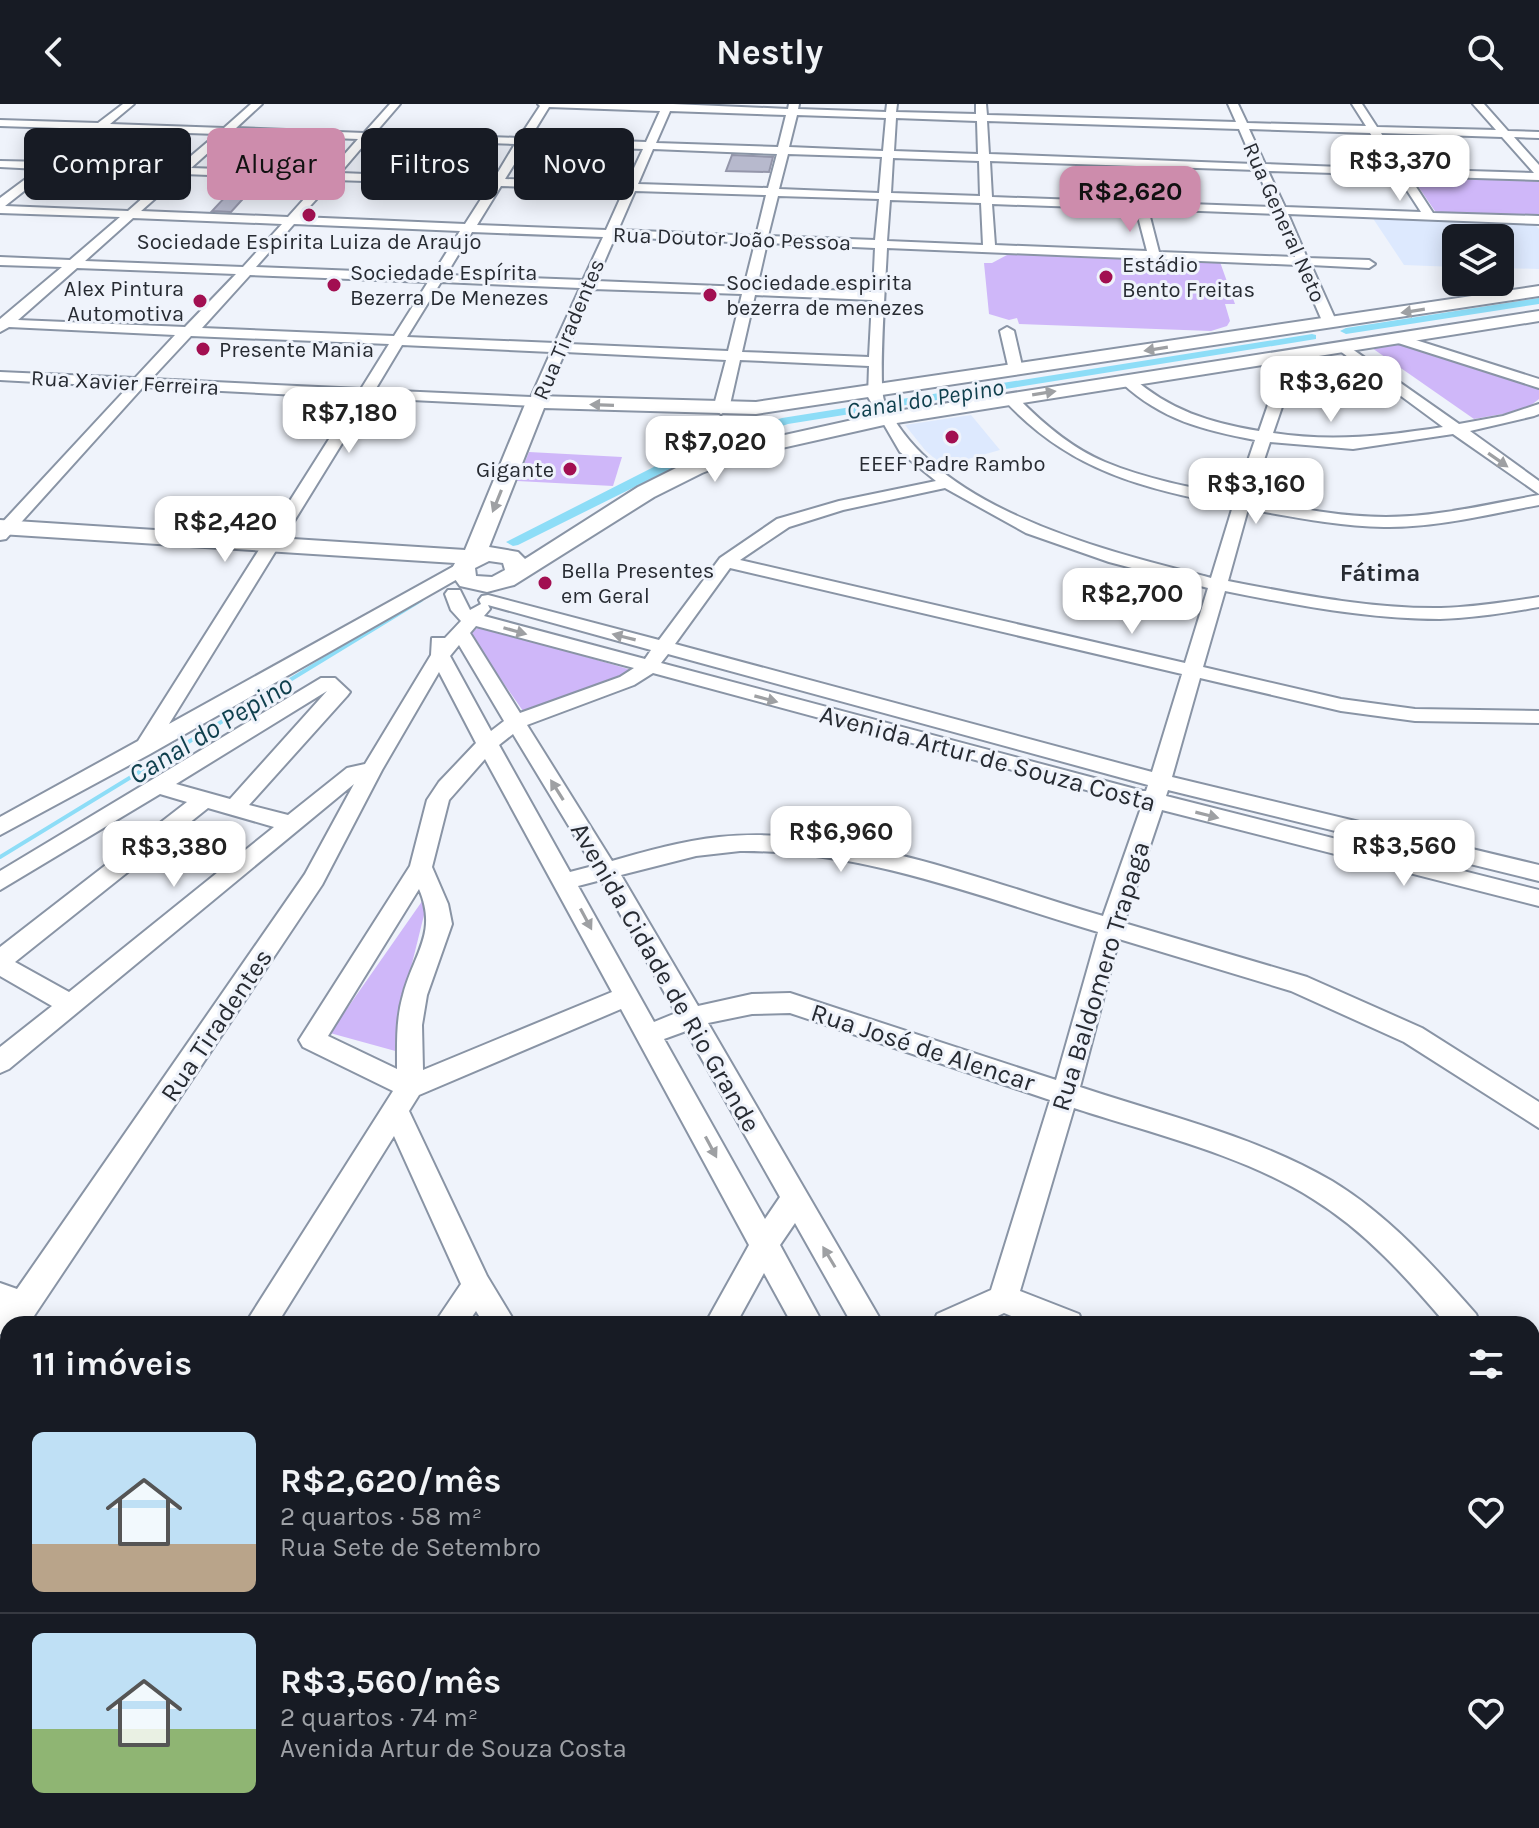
<!DOCTYPE html>
<html lang="pt">
<head>
<meta charset="utf-8">
<style>
  :root { --surface:#171b24; --page:#20242c; --text:#f1f3f6; --muted:#9ea1a6; --line:#363941; --accent:#cd8cac }
  body { margin:0; font-family:Karla,sans-serif; background:var(--page); color:var(--text); height:100vh; display:flex; flex-direction:column; font-size:30px; white-space:nowrap }
  * { box-sizing:border-box; margin:0 }
  p { font-size:26px; color:var(--muted) }
  .icon { flex:none; width:44px; height:44px; fill:none; stroke:currentColor; stroke-width:2; stroke-linecap:round; stroke-linejoin:round }
  .map { position:relative; flex:1; overflow:hidden }
  .details { position:absolute; left:0px; top:1212px; width:1540px; height:512px; display:flex; flex-direction:column; background:var(--surface); border-radius:24px 24px 0 0; box-shadow:0 4px 20px #0003 }
  .details>* { flex:none }
  .banner { position:absolute; left:24px; top:24px; width:800px; height:72px; display:flex; gap:16px }
  .buttons { position:absolute; left:1442px; top:120px; display:grid; gap:16px }
  .buttons a { display:grid; place-items:center; width:72px; height:72px; border-radius:12px; background:var(--surface); box-shadow:0 4px 20px #0003; font-size:40px }
  .price { position:absolute; translate:-50% -68px; padding:0 18px; border-radius:16px; background:#fff; color:#222; font-size:26px; line-height:52px; filter:drop-shadow(0 2px 4px #0008) }
  .price::after { content:''; position:absolute; left:50%; top:48px; width:24px; height:18px; margin-left:-12px; background:inherit; clip-path:polygon(0 0,100% 0,50% 100%) }
  .price.selected { background:var(--accent); color:#111 }
  ul { padding:0; list-style:none }
  li { display:flex; align-items:center; gap:24px; height:200px; padding:0 32px }
  li+li { border-top:2px solid var(--line) }
  li span { display:grid; place-items:center; flex:none; width:224px; height:160px; border-radius:12px; color:#555 }
  li>.icon { margin-inline-start:auto }
  span .icon { width:96px; height:96px; fill:#fffc; stroke-width:1 }
  li b { font-size:34px }
  h2 { display:flex; justify-content:space-between; align-items:center; height:96px; padding:0 32px; font-size:34px }
  .pill { padding:0 28px; border-radius:12px; background:var(--surface); box-shadow:0 4px 20px #0003; font-size:28px; line-height:72px }
  .pill.selected { background:var(--accent); color:#111 }
  header { display:flex; justify-content:space-between; align-items:center; height:104px; padding:0 32px; background:var(--surface); font-size:36px; font-weight:700 }
  .map>svg:first-child { display:block }
  .built { fill:#dde9fe }
  .green { fill:#cfb7f9 }
  .lines { fill:none; stroke-linecap:round; stroke-linejoin:round }
  .stream { stroke:#8dddf7; stroke-width:4 }
  .canal { fill:#8dddf7; fill-rule:evenodd }
  .building { fill:#b7b9cd; stroke:#9496aa; stroke-width:2 }
  .minor-casing { stroke:#8994a5; stroke-width:4 }
  .major-casing { stroke:#8994a5; stroke-width:4 }
  .minor { fill:#fff; fill-rule:evenodd }
  .major { fill:#fff; fill-rule:evenodd }
  .oneway { fill:#9ea0a3 }
  .poi-dot { fill:#a20f51; stroke:#eff3fb; stroke-width:3 }
  .labels { text-anchor:middle; stroke-width:6; stroke-linejoin:round; paint-order:stroke }
  .far-street-label { font-size:22px; fill:#272b32; stroke:#eff3fb }
  .far-poi-label { font-size:22px; fill:#272b32; stroke:#eff3fb; text-anchor:start }
  .far-water-label { font-size:24px; font-style:italic; fill:#0e3f4d; stroke:#eff3fb }
  .far-neighbourhood-label { font-size:24px; font-weight:bold; fill:#272b32; stroke:#eff3fb }
  .street-label { font-size:26px; fill:#272b32; stroke:#eff3fb }
  .water-label { font-size:28px; font-style:italic; fill:#0e3f4d; stroke:#eff3fb }
</style>
</head>
<body>
<header><svg class="icon" aria-label="back" viewBox="0 0 24 24"><path d="M15 5l-7 7 7 7"/></svg>Nestly<svg class="icon" aria-label="search" viewBox="0 0 24 24"><circle cx="10" cy="10" r="6"/><path d="M15 15l6 6"/></svg></header>
<div class="map">
<svg width="1539" height="1724" viewBox="0 0 1539 1724">
  <rect width="100%" height="100%" fill="#eff3fb"/>
  <g class="built">
    <polygon points="1372,113 1532,117 1539,125 1539,165 1500,164 1500,134 1456,134 1456,163 1404,161"/>
    <polygon points="971,311 1000,346 943,362 925,346 905,321"/>
    <polygon points="1192,1716 1430,1716 1435,1724 1197,1724"/>
  </g>
  <g class="green">
    <polygon points="1411,72 1539,76 1539,113 1437,110"/>
    <polygon points="1008,146 1220,158 1235,200 1225,200 1230,217 1227,222 1211,227 1019,220 1017,214 1009,216 989,210 984,159 992,159 1007,151"/>
    <polygon points="1404,240 1539,283 1539,295 1525,306 1474,315 1372,244"/>
    <polygon points="529,348 622,353 613,382 517,377"/>
    <polygon points="481,522 635,567 523,607 469,530"/>
    <polygon points="425,793 424,811 402,900 399,948 330,929"/>
  </g>
  <g class="lines">
    <polyline class="stream" points="0,753 421,496"/>
    <g class="canal">
      <polygon points="1539,194 1539,200 1346,230 1340,227 1346,224"/>
      <polygon points="1312,230 1316,231 1316,235 788,320 707,347 518,441 513,442 506,438 697,341 782,314"/>
    </g>
  </g>
  <g class="building">
    <polygon points="732,51 773,53 769,68 726,67"/>
    <polygon points="242,75 260,76 231,108 212,107"/>
  </g>
  <g class="lines">
    <g class="minor-casing">
      <g id="minor">
        <path d="M123,0H134L110,20L224,24L251,0H262L236,24L364,29L390,0H400L375,29L519,34L540,2L538,0H673L788,5L789,0H799L798,5L886,8L887,0H897L896,8L976,10V0H986L987,11L1236,18L1228,0H1238L1247,19L1366,22L1352,0H1362L1377,23L1496,26L1473,0H1484L1508,27L1539,28V34L1514,33L1539,61V76L1409,72L1433,109L1539,112V120L1288,110L1307,154L1369,156L1375,160L1369,164L1311,161L1337,219L1330,223L1323,219L1298,161L887,144C886,170 878,280 884,296C930,403 1101,446 1204,472L1211,474L1233,402C1142,384 1071,367 1006,298V292H1016C1041,318 1071,344 1105,358C1145,375 1193,384 1236,392L1255,336C1203,326 1162,316 1122,279V273H1132C1169,306 1210,319 1259,327L1281,263L1298,246H1308V252L1295,265L1273,329C1332,338 1385,332 1443,323L1340,247V241L1345,240L1459,320L1503,312L1539,300V310L1534,312L1470,327L1539,377V390L1453,330L1353,345L1270,338L1251,395C1296,404 1340,413 1386,413C1437,413 1489,400 1539,391V401C1489,410 1436,424 1384,423C1338,422 1293,413 1248,405L1228,477C1297,490 1370,505 1441,504C1474,503 1507,498 1539,493V503C1506,509 1473,514 1440,515C1368,515 1295,501 1225,487L1203,563L1341,595L1415,605L1539,607V619L1415,617L1341,607L1200,574L1172,673L1539,761V777L1168,686L1166,692L1539,786V802L1162,706L1124,819L1307,873L1422,924L1539,998V1024L1404,938L1291,887L1119,835L1080,983C1164,1011 1255,1032 1332,1077C1388,1111 1433,1161 1476,1210L1480,1220H1446C1407,1174 1365,1127 1313,1095C1241,1050 1154,1030 1074,1004L1020,1187L1079,1210L1083,1220H1031L1004,1209L981,1220H933L937,1210L991,1186L1050,996L790,909L752,910L708,919L883,1220H852L795,1119L780,1141L823,1220H792L764,1169L736,1220H705L749,1141L621,905L419,991L409,1007L487,1172L516,1220H484L476,1207L467,1220H434L461,1180L394,1032L277,1220H245L393,987L303,943L299,936L410,762L427,696L439,678L476,639L439,568L382,666L322,781L34,1212L27,1220H8V1234L0,1230V1179L17,1185L305,770L354,680L9,965L0,969V943L52,902L0,872V843L187,698L160,690L0,786V767L321,574H335L350,588L347,592L249,701L288,711L347,664L365,660L431,551L432,534H445L461,517L451,506L445,490L448,486H460L470,506L481,500L479,496L482,492L488,491L659,536L720,454L777,415L839,397L936,377L900,348L868,293L869,262L740,256L729,305L721,310L713,305L726,256L565,248L543,298L536,302L370,294L169,620L456,461H468L471,465L468,469L150,650L0,731V713L138,637L355,294L143,283L6,435L0,436V421L128,283L0,276V268L135,274L175,231L9,223L0,228V215L62,163L0,161V153L70,156L120,113L0,109V94L39,65L0,63V57L47,58L90,25L0,22V16L98,19ZM549,3L660,7L646,38L530,34ZM670,7L786,11L778,43L656,39ZM797,11L886,14L883,47L789,43ZM896,14L977,17L978,50L894,47ZM987,17L1239,25L1254,60L989,50ZM1249,25L1370,29L1393,65L1265,60ZM102,26L217,30L178,63L60,59ZM1381,29L1502,33L1534,69L1404,65ZM229,30L358,35L328,69L191,64ZM369,35L515,40L494,75L340,69ZM526,41L643,45L627,79L505,75ZM653,45L777,50L768,84L638,80ZM788,50L882,53L879,89L779,85ZM893,54L979,57L980,92L891,89ZM990,57L1257,66L1273,103L992,93ZM52,65L170,70L128,107L5,102ZM1268,67L1397,71L1421,108L1285,103ZM183,70L322,75L288,113L141,107ZM334,76L490,81L465,120L300,113ZM501,82L624,86L606,126L477,121ZM635,87L766,91L756,132L618,126ZM778,92L879,95L875,136L768,132ZM890,96L981,99L983,141L887,137ZM992,100L1136,105L1147,147L995,141ZM1148,105L1276,110L1295,153L1159,148ZM133,114L282,120L243,163L85,157ZM294,120L460,127L433,170L256,163ZM472,128L603,133L583,176L446,171ZM615,133L755,139L744,183L596,177ZM767,139L875,144L873,188L757,183ZM77,164L236,170L185,223L18,216ZM250,171L428,178L394,232L202,224ZM441,178L580,184L555,239L407,233ZM593,185L742,190L728,247L569,240ZM755,191L872,196L869,253L742,248ZM191,232L389,240L361,285L151,275ZM402,241L551,248L531,293L375,286ZM945,384L1026,429L1109,458L1208,484L1185,559L740,456L789,423L843,406ZM730,464L1182,570L1152,668L675,540ZM488,501L651,546L645,555L484,512L490,505ZM476,522L634,564L620,573L520,609L470,529ZM459,541L504,617L491,627L450,552ZM668,550L1148,681L1146,687H1143L661,559ZM653,569L1142,701L1103,812C983,777 845,720 719,733C682,737 647,747 612,757L527,621L634,581ZM327,587L230,695L176,680ZM513,630L593,762L570,768L499,641ZM485,655L612,888L423,966L422,921L427,891L452,820L448,800L432,763L449,696ZM208,704L274,723L69,888L15,858ZM740,747C864,746 980,793 1098,828L1056,976L790,889L752,890L698,902L621,771L696,752ZM601,776L676,909L654,918L578,782ZM419,785C438,829 414,849 403,891C396,915 397,940 397,965L328,932ZM686,927L780,1093L765,1115L664,935Z"/>
        <polygon points="1007,223 1014,227 1023,266 1016,270 1009,266 1000,227"/>
        <polygon points="1400,231 1539,275 1539,284 1395,238 1395,232"/>
        <polygon points="1532,1291 1539,1294 1539,1333 1532,1330"/>
        <polygon points="1539,1503 1539,1537 1532,1540 1532,1506"/>
        <polygon points="0,1511 8,1514 8,1549 0,1546"/>
        <polygon points="8,1600 8,1645 0,1648 0,1603"/>
        <polygon points="67,1716 108,1716 105,1724 64,1724"/>
        <polygon points="413,1716 453,1716 450,1724 410,1724"/>
        <polygon points="599,1716 638,1716 635,1724 596,1724"/>
        <polygon points="1071,1716 1110,1716 1113,1724 1074,1724"/>
        <polygon points="1145,1716 1185,1716 1188,1724 1148,1724"/>
        <polygon points="1453,1716 1492,1716 1495,1724 1456,1724"/>
      </g>
    </g>
    <g class="major-casing">
      <path id="major" d="M1539,182V192L756,310L544,304L489,443L518,448L525,455L638,383L686,359L740,341L884,309L1539,207V217L884,321L746,352L702,369L654,393L514,481L487,488L460,482L450,468L455,459L0,430V416L465,446L526,298L536,292L756,298ZM489,457L503,459L505,466L492,473L476,472L475,464Z"/>
    </g>
    <use href="#minor" class="minor"/>
    <use href="#major" class="major"/>
  </g>
  <defs><path id="oneway-solid" d="M-6-.8H1V-3.2L6.5 0L1 3.2V.8H-6Z" transform="scale(2)"/></defs>
  <g class="oneway">
    <use href="#oneway-solid" transform="translate(1413 207) rotate(171)"/>
    <use href="#oneway-solid" transform="translate(1156 245) rotate(171)"/>
    <use href="#oneway-solid" transform="translate(1044 289) rotate(-9)"/>
    <use href="#oneway-solid" transform="translate(602 301) rotate(-178)"/>
    <use href="#oneway-solid" transform="translate(1498 356) rotate(35)"/>
    <use href="#oneway-solid" transform="translate(497 397) rotate(112)"/>
    <use href="#oneway-solid" transform="translate(515 527) rotate(16)"/>
    <use href="#oneway-solid" transform="translate(624 533) rotate(-166)"/>
    <use href="#oneway-solid" transform="translate(766 595) rotate(15)"/>
    <use href="#oneway-solid" transform="translate(557 686) rotate(-122)"/>
    <use href="#oneway-solid" transform="translate(1207 711) rotate(14)"/>
    <use href="#oneway-solid" transform="translate(586 815) rotate(62)"/>
    <use href="#oneway-solid" transform="translate(711 1043) rotate(62)"/>
    <use href="#oneway-solid" transform="translate(829 1153) rotate(-121)"/>
  </g>
  <g class="poi-dot">
    <circle cx="309" cy="111" r="8"/>
    <circle cx="1106" cy="173" r="8"/>
    <circle cx="334" cy="181" r="8"/>
    <circle cx="710" cy="191" r="8"/>
    <circle cx="200" cy="197" r="8"/>
    <circle cx="203" cy="245" r="8"/>
    <circle cx="952" cy="333" r="8"/>
    <circle cx="570" cy="365" r="8"/>
    <circle cx="545" cy="479" r="8"/>
  </g>
  <g class="labels">
    <g class="far-street-label">
      <text transform="translate(1285 118) rotate(66)" y="8">Rua General Neto</text>
      <text transform="translate(732 134) rotate(2)" y="8">Rua Doutor João Pessoa</text>
      <text transform="translate(568 225) rotate(-67)" y="8">Rua Tiradentes</text>
      <text transform="translate(125 278) rotate(3)" y="8">Rua Xavier Ferreira</text>
    </g>
    <g class="far-poi-label">
      <text x="309" y="145" text-anchor="middle">Sociedade Espirita Luiza de Araujo</text>
      <text x="1122" y="168">Estádio<tspan x="1122" dy="25">Bento Freitas</tspan></text>
      <text x="350" y="176">Sociedade Espírita<tspan x="350" dy="25">Bezerra De Menezes</tspan></text>
      <text x="726" y="186">Sociedade espirita<tspan x="726" dy="25">bezerra de menezes</tspan></text>
      <text x="184" y="192" text-anchor="end">Alex Pintura<tspan x="184" dy="25">Automotiva</tspan></text>
      <text x="219" y="253">Presente Mania</text>
      <text x="952" y="367" text-anchor="middle">EEEF Padre Rambo</text>
      <text x="554" y="373" text-anchor="end">Gigante</text>
      <text x="561" y="474">Bella Presentes<tspan x="561" dy="25">em Geral</tspan></text>
    </g>
    <g class="far-water-label">
      <text transform="translate(925 295) rotate(-9)" y="8">Canal do Pepino</text>
    </g>
    <g class="far-neighbourhood-label">
      <text x="1380" y="477">Fátima</text>
    </g>
    <g class="street-label">
      <text transform="translate(988 654) rotate(15)" y="9">Avenida Artur de Souza Costa</text>
      <text transform="translate(1100 872) rotate(-73)" y="9">Rua Baldomero Trapaga</text>
      <text transform="translate(666 873) rotate(60)" y="9">Avenida Cidade de Rio Grande</text>
      <text transform="translate(216 921) rotate(-56)" y="9">Rua Tiradentes</text>
      <text transform="translate(923 943) rotate(18)" y="9">Rua José de Alencar</text>
    </g>
    <g class="water-label">
      <text transform="translate(210 625) rotate(-31)" y="10">Canal do Pepino</text>
    </g>
  </g>
</svg>
<div class="buttons">
<a><svg class="icon" aria-label="layers" viewBox="0 0 24 24"><path d="M12 4l9 5-9 5-9-5zM3 14l9 5 9-5"/></svg></a>
</div>
<b class="price" style="left:1400px;top:99px">R$3,370</b>
<b class="price selected" style="left:1130px;top:130px">R$2,620</b>
<b class="price" style="left:1331px;top:320px">R$3,620</b>
<b class="price" style="left:349px;top:351px">R$7,180</b>
<b class="price" style="left:715px;top:380px">R$7,020</b>
<b class="price" style="left:1256px;top:422px">R$3,160</b>
<b class="price" style="left:225px;top:460px">R$2,420</b>
<b class="price" style="left:1132px;top:532px">R$2,700</b>
<b class="price" style="left:841px;top:770px">R$6,960</b>
<b class="price" style="left:1404px;top:784px">R$3,560</b>
<b class="price" style="left:174px;top:785px">R$3,380</b>
<div class="banner">
<a class="pill">Comprar</a>
<a class="pill selected">Alugar</a>
<a class="pill">Filtros</a>
<a class="pill">Novo</a>
</div>
<section class="details">
<h2>11 imóveis<svg class="icon" aria-label="filters" viewBox="0 0 24 24"><path d="M4 7h16M4 17h16"/><circle cx="9" cy="7" r="2"/><circle cx="15" cy="17" r="2"/></svg></h2>
<ul>
<li><span style="background:linear-gradient(#bfe0f5 70%,#b9a48a 0)"><svg class="icon" aria-label="home" viewBox="0 0 24 24"><path d="M3 11l9-7 9 7M6 9v11h12V9"/></svg></span><div><b>R$2,620/mês</b><p>2 quartos · 58 m²</p><p>Rua Sete de Setembro</p></div><svg class="icon" aria-label="heart" viewBox="0 0 24 24"><path d="M12 20l-8-8c-3-5 5-10 8-4 3-6 11-1 8 4z"/></svg></li>
<li><span style="background:linear-gradient(#bfe0f5 60%,#8fb573 0)"><svg class="icon" aria-label="home" viewBox="0 0 24 24"><path d="M3 11l9-7 9 7M6 9v11h12V9"/></svg></span><div><b>R$3,560/mês</b><p>2 quartos · 74 m²</p><p>Avenida Artur de Souza Costa</p></div><svg class="icon" aria-label="heart" viewBox="0 0 24 24"><path d="M12 20l-8-8c-3-5 5-10 8-4 3-6 11-1 8 4z"/></svg></li>
</ul>
</section>
</div>
</body>
</html>
